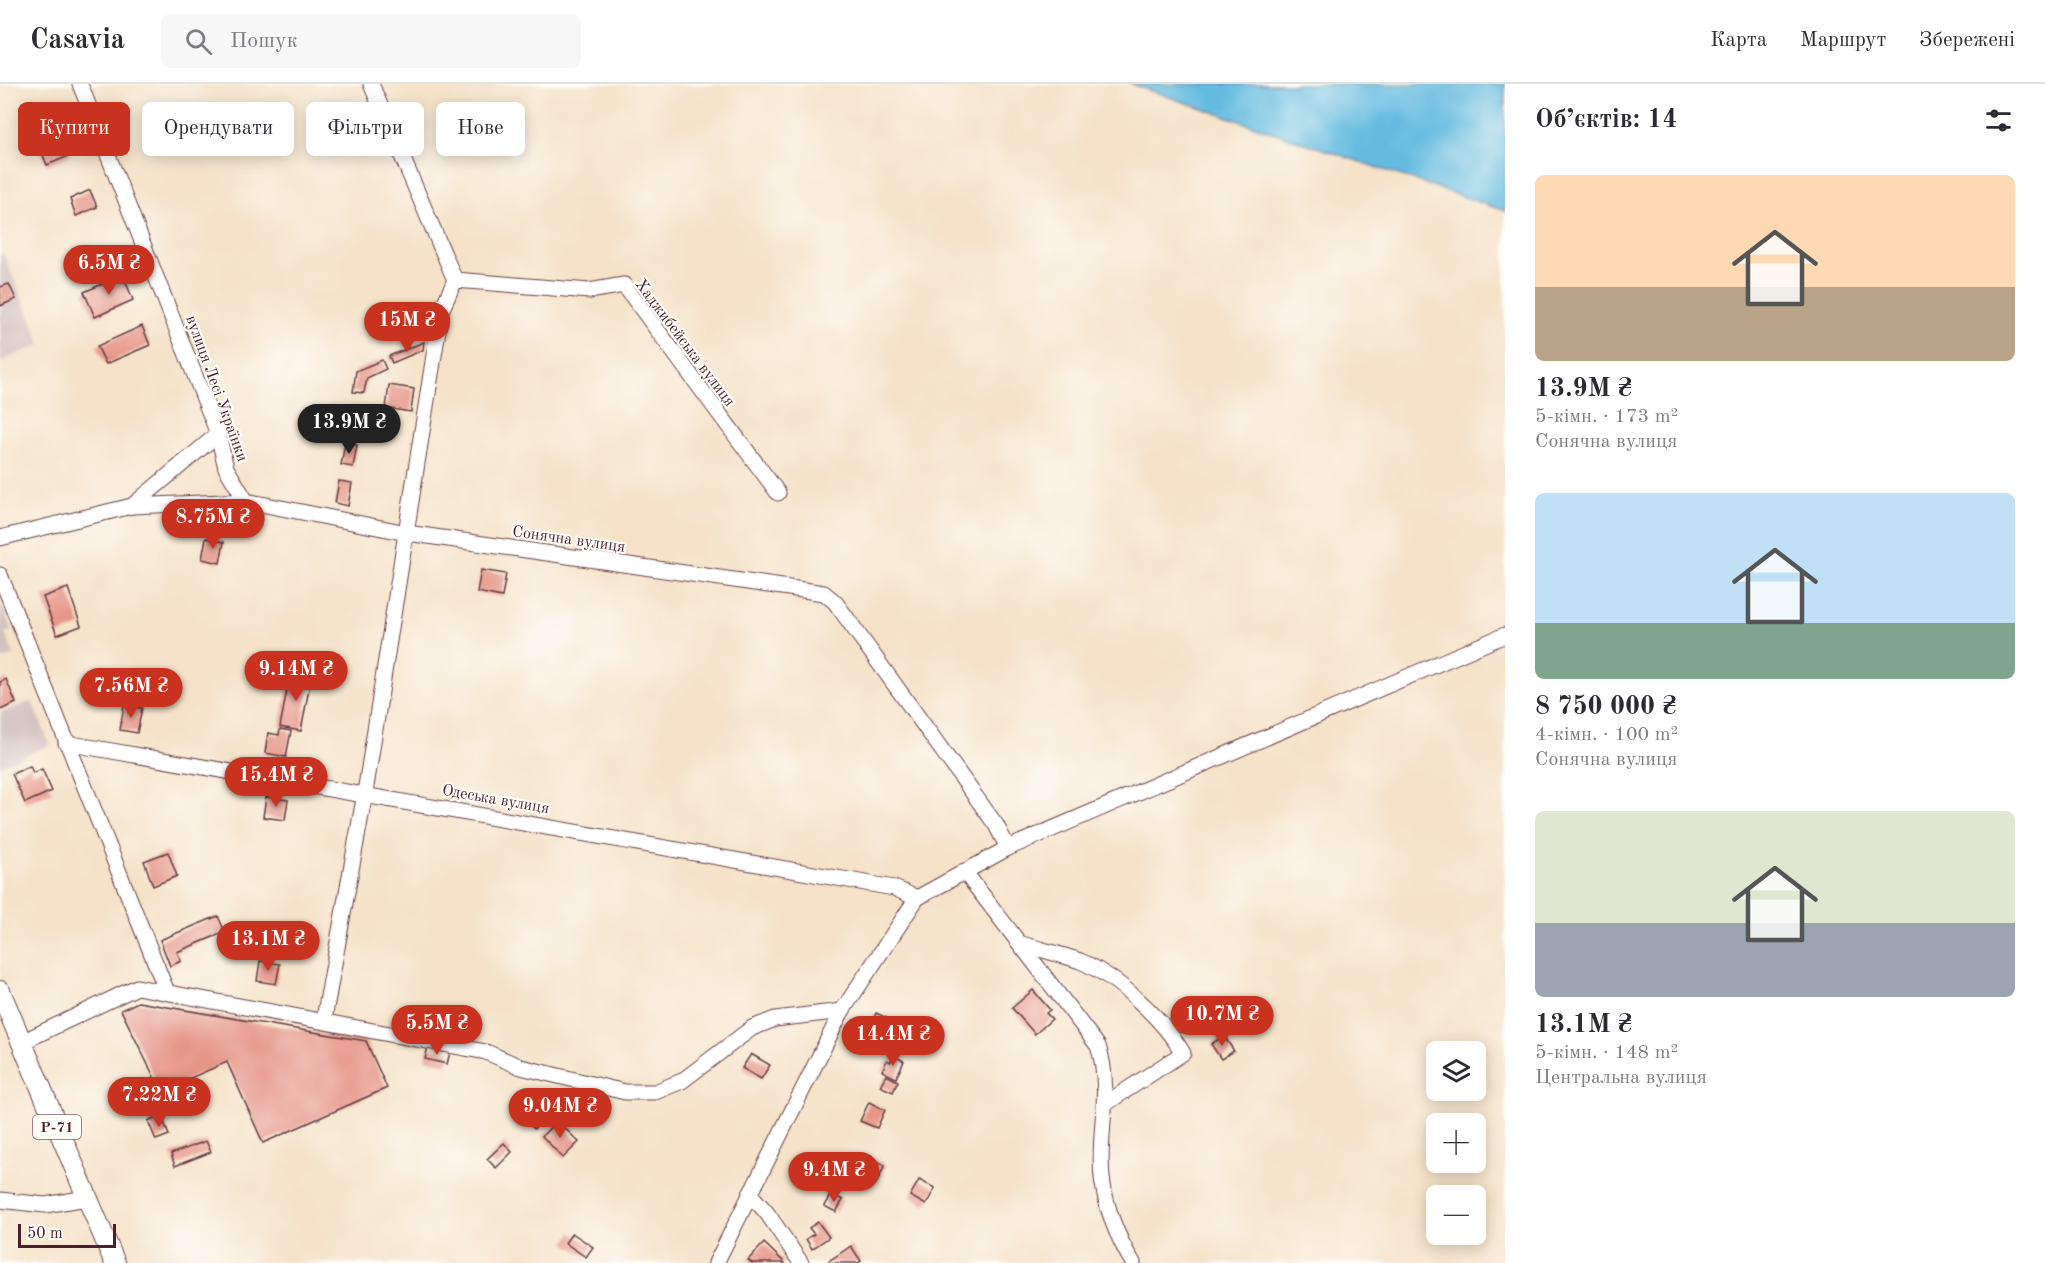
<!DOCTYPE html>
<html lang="uk">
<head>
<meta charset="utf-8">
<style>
  :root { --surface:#fff; --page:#f7f7f7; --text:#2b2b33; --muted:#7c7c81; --line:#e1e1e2; --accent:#c8321e }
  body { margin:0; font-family:"Old Standard TT",serif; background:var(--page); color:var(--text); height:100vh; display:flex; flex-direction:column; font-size:22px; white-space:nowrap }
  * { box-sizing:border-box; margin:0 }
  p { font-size:20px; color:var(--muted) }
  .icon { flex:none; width:33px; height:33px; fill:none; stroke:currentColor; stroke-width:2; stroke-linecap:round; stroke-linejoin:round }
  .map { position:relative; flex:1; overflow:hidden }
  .side { display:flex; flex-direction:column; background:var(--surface); width:540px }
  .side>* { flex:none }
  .guide { position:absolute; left:18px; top:18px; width:570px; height:54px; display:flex; gap:12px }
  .buttons { position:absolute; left:1426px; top:957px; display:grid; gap:12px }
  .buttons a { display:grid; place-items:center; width:60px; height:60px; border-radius:9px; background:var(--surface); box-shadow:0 3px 15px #0003; font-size:30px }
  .scale { position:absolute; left:18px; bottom:15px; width:98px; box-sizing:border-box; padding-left:6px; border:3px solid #4a1f2b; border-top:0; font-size:16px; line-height:21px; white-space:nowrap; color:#4a1f2b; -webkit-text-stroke:4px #fdfcf7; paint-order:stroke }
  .price { position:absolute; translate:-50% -51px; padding:0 14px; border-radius:21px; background:var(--accent); color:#fff; font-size:20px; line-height:39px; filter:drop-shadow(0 2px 3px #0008) }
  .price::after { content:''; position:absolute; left:50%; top:36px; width:18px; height:14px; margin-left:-9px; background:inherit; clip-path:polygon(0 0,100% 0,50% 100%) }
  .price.selected { background:#222; color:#fff }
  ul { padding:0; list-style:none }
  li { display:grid; align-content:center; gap:12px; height:318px; padding:0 30px }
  li span { display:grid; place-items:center; height:186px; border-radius:9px; color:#555 }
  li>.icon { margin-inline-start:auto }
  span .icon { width:108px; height:108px; fill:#fffc; stroke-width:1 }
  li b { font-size:26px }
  h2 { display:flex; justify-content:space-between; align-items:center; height:72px; padding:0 30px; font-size:26px }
  .tag { padding:0 21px; border-radius:9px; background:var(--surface); box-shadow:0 3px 15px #0003; font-size:21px; line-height:54px }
  .tag.selected { background:var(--accent); color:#fff }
  header { display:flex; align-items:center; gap:36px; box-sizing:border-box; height:84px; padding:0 30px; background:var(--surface); border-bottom:2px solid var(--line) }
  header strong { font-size:28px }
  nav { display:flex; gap:33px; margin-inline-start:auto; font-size:21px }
  .search { width:420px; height:54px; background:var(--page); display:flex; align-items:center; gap:15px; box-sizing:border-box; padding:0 21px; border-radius:9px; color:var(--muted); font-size:22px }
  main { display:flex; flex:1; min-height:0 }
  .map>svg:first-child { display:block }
  .industrial { fill:#d1c0bd }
  .water { fill:#63bbe0; stroke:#566d86; stroke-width:1.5 }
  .building { fill:#e69587 }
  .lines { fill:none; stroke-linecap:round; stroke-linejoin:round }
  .minor-casing { stroke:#643c43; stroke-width:17 }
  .major-casing { stroke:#643c43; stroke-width:22 }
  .minor { stroke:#fff; stroke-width:15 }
  .major { stroke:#fff; stroke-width:20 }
  .labels { text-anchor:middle; stroke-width:4.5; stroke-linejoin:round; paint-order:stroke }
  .shield { fill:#fdfcf7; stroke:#806168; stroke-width:1.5 }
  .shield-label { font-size:15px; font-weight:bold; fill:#4a1f2b }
  .street-label { font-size:16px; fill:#4a1f2b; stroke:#fdfcf7 }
</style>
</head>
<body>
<header>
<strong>Casavia</strong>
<div class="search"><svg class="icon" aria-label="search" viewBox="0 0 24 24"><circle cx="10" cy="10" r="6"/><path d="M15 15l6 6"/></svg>Пошук</div>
<nav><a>Карта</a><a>Маршрут</a><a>Збережені</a></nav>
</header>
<main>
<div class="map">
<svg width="1505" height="1179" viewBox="0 0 1505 1179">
  <rect width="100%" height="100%" fill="#fdfcf7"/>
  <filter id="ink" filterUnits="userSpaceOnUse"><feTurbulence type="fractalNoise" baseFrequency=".0167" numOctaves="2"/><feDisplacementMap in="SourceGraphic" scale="12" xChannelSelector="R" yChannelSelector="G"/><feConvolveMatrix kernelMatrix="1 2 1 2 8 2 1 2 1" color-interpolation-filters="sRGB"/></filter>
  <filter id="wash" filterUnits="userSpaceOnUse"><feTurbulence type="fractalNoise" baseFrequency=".008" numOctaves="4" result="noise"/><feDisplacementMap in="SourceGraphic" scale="24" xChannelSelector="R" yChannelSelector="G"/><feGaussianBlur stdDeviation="1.35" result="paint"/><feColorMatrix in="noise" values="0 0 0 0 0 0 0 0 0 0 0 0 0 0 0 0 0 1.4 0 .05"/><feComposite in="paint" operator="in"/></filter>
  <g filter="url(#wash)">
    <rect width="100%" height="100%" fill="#f5e2c8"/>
    <g class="industrial">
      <polygon points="3,169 41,260 0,278 0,171"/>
      <polygon points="0,522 2,522 12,546 5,549 14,571 0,576"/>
      <polygon points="32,617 50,661 0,682 0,629"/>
    </g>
    <polygon class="water" points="1131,0 1505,0 1505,127"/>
    <g id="blocks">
      <g class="building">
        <polygon points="63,52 71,71 47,81 39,62"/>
        <polygon points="90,106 97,123 76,132 70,115"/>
        <polygon points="123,191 133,216 95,233 84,208"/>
        <polygon points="9,200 16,215 0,222 0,203"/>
        <polygon points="142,242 150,261 106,280 97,262"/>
        <polygon points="424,258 423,266 392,279 389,272"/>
        <polygon points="382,276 386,285 367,294 364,309 353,308 356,287"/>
        <polygon points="389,301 414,305 411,328 386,324"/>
        <polygon points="345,359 357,361 353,383 341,381"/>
        <polygon points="339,397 352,399 348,422 335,419"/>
        <polygon points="206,454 224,458 220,479 202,475"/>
        <polygon points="481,486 506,490 502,513 477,508"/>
        <polygon points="68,504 81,542 57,551 43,513"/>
        <polygon points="290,590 311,594 301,647 280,643"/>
        <polygon points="6,595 16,619 0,626 0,598"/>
        <polygon points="124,621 142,624 137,649 120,646"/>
        <polygon points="280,645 291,647 286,673 265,669 268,649 279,651"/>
        <polygon points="30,682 33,689 42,685 52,707 25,719 12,690"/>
        <polygon points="266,713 288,716 285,736 263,733"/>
        <polygon points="168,768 177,792 153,802 144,777"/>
        <polygon points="218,832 225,848 177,868 181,877 170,882 160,856"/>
        <polygon points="288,845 311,847 309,864 286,861"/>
        <polygon points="260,877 280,880 276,900 257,897"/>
        <polygon points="1033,906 1050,926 1046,929 1052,935 1035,950 1012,924"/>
        <polygon points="138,918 366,957 387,1004 263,1059 227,978 161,1007 121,926"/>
        <polygon points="876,929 889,935 878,959 866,953"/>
        <polygon points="910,952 923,958 918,968 905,961"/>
        <polygon points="1224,952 1234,967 1221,975 1211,960"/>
        <polygon points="428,963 450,968 447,980 425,975"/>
        <polygon points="751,970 770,981 761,995 742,984"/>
        <polygon points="894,972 904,977 896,994 882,987 887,976 890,978"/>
        <polygon points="886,991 898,997 893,1008 880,1002"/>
        <polygon points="548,1017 555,1025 534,1045 527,1037"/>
        <polygon points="869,1018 885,1026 877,1044 860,1037"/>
        <polygon points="161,1031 169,1051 156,1056 148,1037"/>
        <polygon points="557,1037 579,1058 563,1074 542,1052"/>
        <polygon points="206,1057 211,1068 175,1082 171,1070"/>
        <polygon points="504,1059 512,1068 496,1084 487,1075"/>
        <polygon points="868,1073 885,1081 877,1098 860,1090"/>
        <polygon points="831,1085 838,1089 830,1104 824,1100"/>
        <polygon points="919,1096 935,1104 926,1121 910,1112"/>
        <polygon points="831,1110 843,1116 836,1128 824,1122"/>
        <polygon points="818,1138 829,1153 812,1165 806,1155 814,1150 809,1144"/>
        <polygon points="572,1149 593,1163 586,1173 565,1159"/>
        <polygon points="764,1159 785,1179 752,1179 748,1176"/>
        <polygon points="851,1162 861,1177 858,1179 826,1179"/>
      </g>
    </g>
  </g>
  <g filter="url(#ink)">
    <use href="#blocks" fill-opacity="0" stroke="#643c43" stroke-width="1.5"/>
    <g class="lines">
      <g class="minor-casing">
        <g id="minor">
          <polyline points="80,0 218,350 226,384 246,417"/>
          <polyline points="371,0 455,196 589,207 624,201 778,409"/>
          <polyline points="132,422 218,350"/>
          <polyline points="0,454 132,422 246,417 407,449 824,509 835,518 996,741 1008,764"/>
          <polyline points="0,491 167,908"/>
          <polyline points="66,659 894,804 917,814"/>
          <path d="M964,787L1098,962C1113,1006 1097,1049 1102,1094C1106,1125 1117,1153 1133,1179"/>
          <path d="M1022,860C1041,866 1061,870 1080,877C1118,893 1162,934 1183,969L1105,1020"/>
          <polyline points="324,935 365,709 441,227 455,196"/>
          <polyline points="22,958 137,903 486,968 521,983 625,1008 655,1008 682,997 752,944 775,935 842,927"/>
          <polyline points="750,1110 767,1129 801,1179"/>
          <polyline points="0,1116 45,1121 87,1114"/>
          <polyline points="716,1179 842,927 917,814 1008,764 1505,551"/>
        </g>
      </g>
      <g class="major-casing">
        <polyline id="major" points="0,907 115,1179"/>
      </g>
      <use href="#minor" class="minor"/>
      <use href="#major" class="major"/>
    </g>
  </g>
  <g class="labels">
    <rect class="shield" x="33" y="1031" width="48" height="24" rx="4.5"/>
    <g class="shield-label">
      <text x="57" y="1048">Р-71</text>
    </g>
    <g class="street-label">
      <text transform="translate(686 258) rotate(53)" y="6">Хаджибейська вулиця</text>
      <text transform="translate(218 304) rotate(70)" y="6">вулиця Лесі Українки</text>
      <text transform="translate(569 454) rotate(8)" y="6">Сонячна вулиця</text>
      <text transform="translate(496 714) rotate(10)" y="6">Одеська вулиця</text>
    </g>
  </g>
</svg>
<div class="buttons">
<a><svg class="icon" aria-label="layers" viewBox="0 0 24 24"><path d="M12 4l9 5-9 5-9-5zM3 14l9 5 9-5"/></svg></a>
<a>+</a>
<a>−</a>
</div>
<div class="scale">50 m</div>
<b class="price" style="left:109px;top:212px">6.5M ₴</b>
<b class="price" style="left:407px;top:269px">15M ₴</b>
<b class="price selected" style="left:349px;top:371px">13.9M ₴</b>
<b class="price" style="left:213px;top:466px">8.75M ₴</b>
<b class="price" style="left:296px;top:618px">9.14M ₴</b>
<b class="price" style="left:131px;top:635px">7.56M ₴</b>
<b class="price" style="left:276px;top:724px">15.4M ₴</b>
<b class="price" style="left:268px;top:888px">13.1M ₴</b>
<b class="price" style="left:1222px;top:963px">10.7M ₴</b>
<b class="price" style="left:437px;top:972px">5.5M ₴</b>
<b class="price" style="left:893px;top:983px">14.4M ₴</b>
<b class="price" style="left:159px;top:1044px">7.22M ₴</b>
<b class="price" style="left:560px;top:1055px">9.04M ₴</b>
<b class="price" style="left:834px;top:1119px">9.4M ₴</b>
<div class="guide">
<a class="tag selected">Купити</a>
<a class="tag">Орендувати</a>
<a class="tag">Фільтри</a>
<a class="tag">Нове</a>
</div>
</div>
<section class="side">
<h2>Об’єктів: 14<svg class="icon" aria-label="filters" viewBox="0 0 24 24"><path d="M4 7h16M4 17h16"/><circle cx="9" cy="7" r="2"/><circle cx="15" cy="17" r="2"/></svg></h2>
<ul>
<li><span style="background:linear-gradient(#ffd9b3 60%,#b9a48a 0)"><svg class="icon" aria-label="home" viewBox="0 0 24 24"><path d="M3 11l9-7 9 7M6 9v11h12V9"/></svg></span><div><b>13.9M ₴</b><p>5-кімн. · 173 m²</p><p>Сонячна вулиця</p></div></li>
<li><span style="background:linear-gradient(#bfe0f5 70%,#7fa58c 0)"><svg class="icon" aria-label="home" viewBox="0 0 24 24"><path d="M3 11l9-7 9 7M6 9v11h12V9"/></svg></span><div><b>8 750 000 ₴</b><p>4-кімн. · 100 m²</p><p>Сонячна вулиця</p></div></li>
<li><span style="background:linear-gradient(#dfe7d0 60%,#9aa5b1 0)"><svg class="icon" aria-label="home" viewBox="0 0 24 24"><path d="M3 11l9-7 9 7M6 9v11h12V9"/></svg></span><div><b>13.1M ₴</b><p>5-кімн. · 148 m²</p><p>Центральна вулиця</p></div></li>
</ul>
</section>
</main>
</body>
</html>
